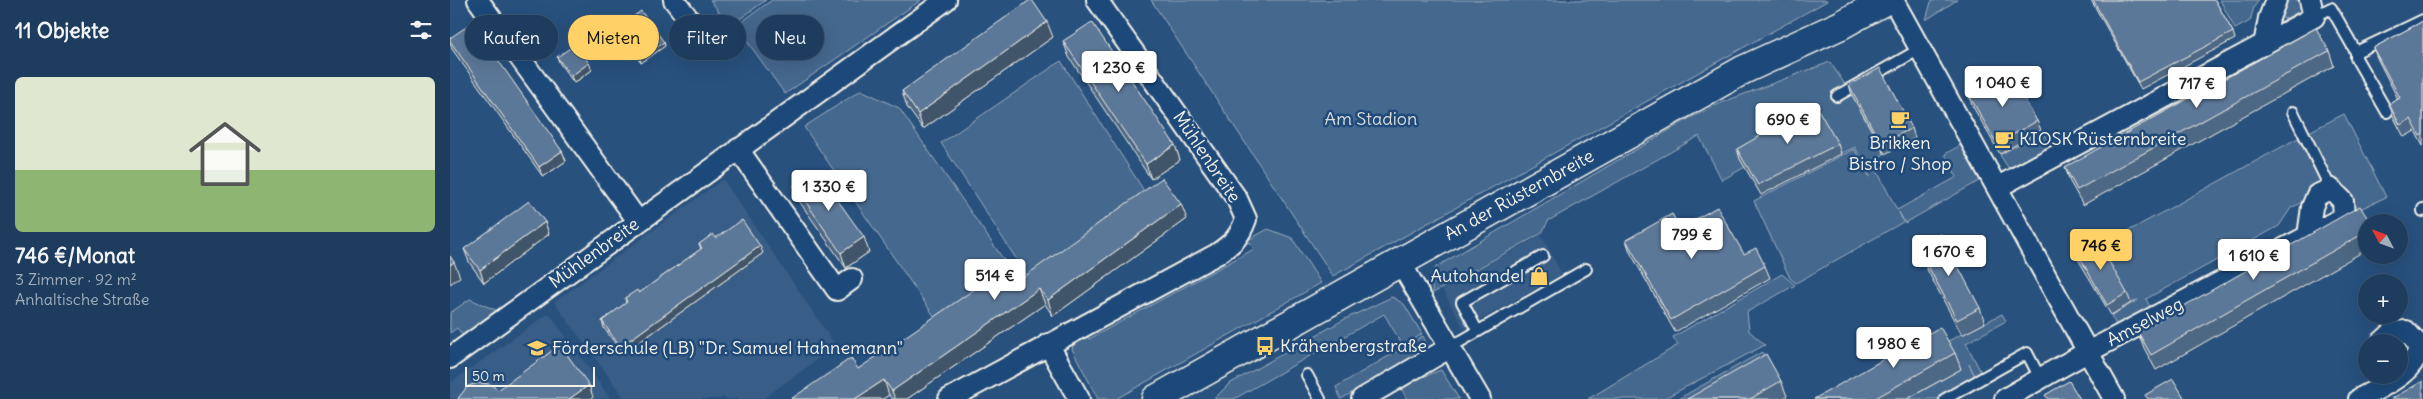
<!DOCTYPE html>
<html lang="de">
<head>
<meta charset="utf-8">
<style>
  :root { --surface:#1e3d5e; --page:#2b4867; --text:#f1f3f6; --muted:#a1aebc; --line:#3c5673; --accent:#ffd166 }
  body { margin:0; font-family:Delius,sans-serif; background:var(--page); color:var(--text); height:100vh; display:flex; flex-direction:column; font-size:19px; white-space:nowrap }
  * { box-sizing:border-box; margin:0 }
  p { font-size:16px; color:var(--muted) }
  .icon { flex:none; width:28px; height:28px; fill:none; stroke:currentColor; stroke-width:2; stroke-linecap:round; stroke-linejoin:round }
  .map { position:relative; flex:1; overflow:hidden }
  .drawer { display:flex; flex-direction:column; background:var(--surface); width:450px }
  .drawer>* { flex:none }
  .top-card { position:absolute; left:15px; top:15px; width:475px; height:45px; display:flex; gap:10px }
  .needle { width:32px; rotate:311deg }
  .fabs { position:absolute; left:1908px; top:214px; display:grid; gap:10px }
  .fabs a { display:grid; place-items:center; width:50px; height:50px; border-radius:50%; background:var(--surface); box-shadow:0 5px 20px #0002,0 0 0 1px var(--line); font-size:25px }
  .scale { position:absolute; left:15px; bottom:12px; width:130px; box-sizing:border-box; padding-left:5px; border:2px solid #f4f1e8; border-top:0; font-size:14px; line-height:18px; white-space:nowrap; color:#f4f1e8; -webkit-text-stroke:4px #1f4a7a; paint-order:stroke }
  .price { position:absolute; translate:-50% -42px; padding:0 11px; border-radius:5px; background:#fff; color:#222; font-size:16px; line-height:32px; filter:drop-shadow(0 1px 2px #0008) }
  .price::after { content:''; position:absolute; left:50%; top:30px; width:15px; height:11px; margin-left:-8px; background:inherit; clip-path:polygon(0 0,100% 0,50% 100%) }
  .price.on { background:var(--accent); color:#111 }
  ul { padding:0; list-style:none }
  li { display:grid; align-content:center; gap:10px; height:265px; padding:0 15px }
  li+li { border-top:1px solid var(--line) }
  li span { display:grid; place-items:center; height:155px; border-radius:8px; color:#555 }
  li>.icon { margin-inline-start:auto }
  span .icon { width:90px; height:90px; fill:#fffc; stroke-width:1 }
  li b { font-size:21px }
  h2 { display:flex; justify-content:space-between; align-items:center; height:60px; padding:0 15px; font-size:21px }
  .chip { padding:0 18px; border-radius:22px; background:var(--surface); box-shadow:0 5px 20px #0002,0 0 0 1px var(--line); font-size:18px; line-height:45px }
  .chip.on { background:var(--accent); color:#111 }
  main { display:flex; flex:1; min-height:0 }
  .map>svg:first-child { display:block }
  .built { fill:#375d86 }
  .green { fill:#45688e; stroke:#9cacbb }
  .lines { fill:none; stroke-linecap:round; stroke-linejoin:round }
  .service-casing { stroke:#f4f1e8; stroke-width:14 }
  .minor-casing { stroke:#f4f1e8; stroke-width:24 }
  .secondary-casing { stroke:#f4f1e8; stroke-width:31 }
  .service { stroke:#1f4a7a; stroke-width:10 }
  .minor { stroke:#1f4a7a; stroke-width:20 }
  .secondary { stroke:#1f4a7a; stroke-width:28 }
  .wall { fill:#4e6784; stroke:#f4f1e8 }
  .shaded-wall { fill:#40546b; stroke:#f4f1e8 }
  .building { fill:#5b7899; stroke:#f4f1e8 }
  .labels { text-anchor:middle; stroke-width:5; stroke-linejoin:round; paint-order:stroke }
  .park-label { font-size:18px; fill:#dadcda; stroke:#1f4a7a }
  .poi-label { font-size:18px; fill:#f4f1e8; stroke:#1f4a7a; text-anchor:start }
  .street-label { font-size:18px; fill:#f4f1e8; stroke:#1f4a7a }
</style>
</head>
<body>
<main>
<section class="drawer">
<h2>11 Objekte<svg class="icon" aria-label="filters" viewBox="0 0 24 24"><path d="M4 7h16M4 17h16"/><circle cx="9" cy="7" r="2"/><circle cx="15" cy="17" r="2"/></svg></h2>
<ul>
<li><span style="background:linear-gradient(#dfe7d0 60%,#8fb573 0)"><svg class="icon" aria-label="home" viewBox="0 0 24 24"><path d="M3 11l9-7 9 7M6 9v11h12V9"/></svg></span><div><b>746 €/Monat</b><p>3 Zimmer · 92 m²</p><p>Anhaltische Straße</p></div></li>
</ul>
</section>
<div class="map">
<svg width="1973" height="399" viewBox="0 0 1973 399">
  <rect width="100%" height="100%" fill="#28517e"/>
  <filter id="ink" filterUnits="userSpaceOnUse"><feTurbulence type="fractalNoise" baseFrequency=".02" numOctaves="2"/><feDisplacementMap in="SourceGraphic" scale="10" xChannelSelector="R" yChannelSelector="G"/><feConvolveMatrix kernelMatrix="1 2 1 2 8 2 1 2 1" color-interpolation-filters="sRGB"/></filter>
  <g filter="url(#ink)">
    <g class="built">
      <polygon points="273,179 386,346 313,399 276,399 274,397 271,399 175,399 104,302"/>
      <polygon points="1091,235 1112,274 1014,329 992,289"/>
      <polygon points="99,313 161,399 0,399 0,383"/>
    </g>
    <g class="green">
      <polygon points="260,0 316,0 280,26"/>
      <polygon points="322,0 471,0 335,94 286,26"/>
      <polygon points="701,0 1377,0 1377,1 883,276"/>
      <polygon points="1485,0 1507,0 1476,20 1481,2"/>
      <polygon points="1770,0 1809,0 1804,7 1800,21 1785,29"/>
      <polygon points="1832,0 1851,0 1851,10 1835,19 1826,15"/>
      <polygon points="611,61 698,197 578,277 491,143"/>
      <polygon points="1380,62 1402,95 1434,154 1422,161 1447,210 1507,177 1495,154 1516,142 1536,177 1455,223 1449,212 1453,222 1346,283 1340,278 1304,201 1404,149 1420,177 1405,147 1392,153 1369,114 1290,159 1295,167 1272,180 1249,136 1098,221 1092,233 983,293 980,277 986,267 1240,118 1273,102"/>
      <polygon points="411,90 449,108 567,279 493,329 354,127"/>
      <polygon points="1894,114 1936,197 1895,216 1876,191 1849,137"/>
      <polygon points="1592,131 1606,154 1564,177 1550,155"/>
      <polygon points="1848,138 1875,191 1841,208 1829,226 1696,299 1707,320 1674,339 1661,316 1688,300 1681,303 1649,247"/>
      <polygon points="818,229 842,238 871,283 666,399 648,399 622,349 625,341 636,334 639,339 804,249 798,240"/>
      <polygon points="1332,274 1345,285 1297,312 1299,331 1315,345 1213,399 1138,399 1228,345 1223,337"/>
      <polygon points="942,297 954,304 972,334 953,346 934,314 784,399 764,399 779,384 895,319"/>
      <polygon points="20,299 50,312 14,337 7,328 0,333 0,313"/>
      <polygon points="1552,314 1556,321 1516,343 1533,376 1527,380 1519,364 1527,381 1494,399 1458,399 1511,369 1496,342"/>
      <polygon points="973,336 979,349 891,399 886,387"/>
      <polygon points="1312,352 1321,369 1268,399 1228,399"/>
      <polygon points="991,370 1009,399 957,399 950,386"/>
    </g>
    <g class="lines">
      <g class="service-casing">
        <g id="service">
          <polyline points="1864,17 1881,8 1906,52 1973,20"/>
          <polyline points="1906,52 1906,58 1937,112"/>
          <polyline points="1387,96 1470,49"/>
          <polyline points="1843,112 1881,189"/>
          <polyline points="1973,209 1973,211"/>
          <polyline points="1027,330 1012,302 1093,256"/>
          <polyline points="999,348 1136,269"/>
          <polyline points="857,375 870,399"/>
          <polyline points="1495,399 1577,353 1590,378"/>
        </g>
      </g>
      <g class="minor-casing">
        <g id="minor">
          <polyline points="28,0 188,221"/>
          <polyline points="224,0 238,18"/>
          <polyline points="1443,0 1664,399"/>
          <polyline points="1814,45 1819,18 1826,0"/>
          <polyline points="288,149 387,290 402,279"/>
          <polyline points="1548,187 1864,17 1860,0"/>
          <polyline points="950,262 1030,399"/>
          <polyline points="598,344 629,399"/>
          <polyline points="0,358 496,0"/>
          <path d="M499,399L767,254C783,243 789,238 796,219L787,199L647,0"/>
          <polyline points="912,399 999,348"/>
          <path d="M1555,399C1588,380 1621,360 1655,343L1894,217L1893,201L1881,189L1867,195L1862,207L1858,236"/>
          <path d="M1909,399C1931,387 1967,373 1969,345L1956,331L1943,332L1932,342"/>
        </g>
      </g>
      <g class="secondary-casing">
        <polyline id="secondary" points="706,399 1293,70 1391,25 1436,0"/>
      </g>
      <use href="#service" class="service"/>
      <use href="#minor" class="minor"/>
      <use href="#secondary" class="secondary"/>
    </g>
    <g class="wall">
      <polygon points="1641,0 1765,0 1783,32 1785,39 1691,89"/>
      <polygon points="1973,21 1973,146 1965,131 1954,137 1943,116 1939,104 1948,99 1928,60 1923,48"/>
      <polygon points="168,28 214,42 215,46 191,63 169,32"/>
      <polygon points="603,37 473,129 457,107 452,91"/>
      <polygon points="0,38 112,151 116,161 93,177 2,49 0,43"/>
      <polygon points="613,41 725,145 730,160 701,179 619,57"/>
      <polygon points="1879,51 1884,66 1633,205 1620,182 1615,167"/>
      <polygon points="107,57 142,70 124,83 110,64"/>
      <polygon points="1399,85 1462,128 1465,138 1435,154 1402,95"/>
      <polygon points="1519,95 1587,121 1591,130 1550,154 1522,105"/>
      <polygon points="1388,144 1391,154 1311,195 1290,159 1287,149"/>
      <polygon points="344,185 419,252 396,268 349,201"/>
      <polygon points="737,219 603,316 595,304 457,399 442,399 439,395 433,399 341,399 408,369 564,284"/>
      <polygon points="95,222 99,234 34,283 19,262 14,249"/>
      <polygon points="1916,222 1916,250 1706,370 1694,348 1688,332"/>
      <polygon points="1230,228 1294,254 1315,266 1320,278 1225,332 1180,252 1176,240"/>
      <polygon points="266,238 313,253 173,354 154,328 152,321 176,303 175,298 189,293 251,249 249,244"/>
      <polygon points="1467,246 1530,308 1535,323 1512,335 1473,262"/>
      <polygon points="1625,249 1677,293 1681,303 1661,315 1628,259"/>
      <polygon points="1505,353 1511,369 1457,399 1364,399"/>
      <polygon points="1331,381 1337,396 1332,399 1237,399"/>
    </g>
    <g class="shaded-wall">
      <polygon points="597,22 603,37 473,129 468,114"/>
      <polygon points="214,42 215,46 191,63 190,59"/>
      <polygon points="139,63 142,70 124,83 121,76"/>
      <polygon points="725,145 730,160 701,179 696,164"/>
      <polygon points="112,151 116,161 93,177 89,167"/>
      <polygon points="731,204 737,219 603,316 598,300"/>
      <polygon points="95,222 99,234 34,283 30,270"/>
      <polygon points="414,237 419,252 396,268 391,253"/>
      <polygon points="310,246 313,253 173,354 170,347"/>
      <polygon points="4,262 10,277 0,284 0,265"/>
      <polygon points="589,289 595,304 457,399 445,399 442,391"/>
      <polygon points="434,380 439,395 433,399 405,399"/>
      <polygon points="139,385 143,397 141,399 119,399"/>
    </g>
    <g class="building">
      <polygon points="580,0 582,0 597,22 468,114 452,91"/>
      <polygon points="1643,0 1765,0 1783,32 1688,82"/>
      <polygon points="191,11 214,42 190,59 168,28"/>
      <polygon points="1973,21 1973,134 1970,136 1961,119 1950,125 1939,104 1950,98 1923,48"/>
      <polygon points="642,22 725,145 696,164 613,41"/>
      <polygon points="22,23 112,151 89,167 0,41 0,38"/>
      <polygon points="1866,28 1879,51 1627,190 1615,167"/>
      <polygon points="126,44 139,63 121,76 107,57"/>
      <polygon points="1430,68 1462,128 1431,144 1399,85"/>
      <polygon points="1559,72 1587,121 1547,144 1519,95"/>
      <polygon points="1365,104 1388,144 1308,185 1287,149"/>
      <polygon points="366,170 414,237 391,253 344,185"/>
      <polygon points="712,178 731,204 598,300 589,289 442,391 434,380 405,399 341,399 401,358 408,369 554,269 564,284"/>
      <polygon points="79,201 95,222 30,270 14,249"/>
      <polygon points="1910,206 1920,222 1916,222 1916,232 1701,355 1688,332"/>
      <polygon points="1267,207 1294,254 1306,248 1315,266 1221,320 1176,240 1222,214 1230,228"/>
      <polygon points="292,220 310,246 170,347 152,321 177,302 175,298 187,290 189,293 252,248 249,244 263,234 266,238"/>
      <polygon points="1491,234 1530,308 1507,320 1467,246"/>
      <polygon points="1645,237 1677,293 1657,305 1625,249"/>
      <polygon points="0,256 4,262 0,265"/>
      <polygon points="1490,327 1505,353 1424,399 1364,399"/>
      <polygon points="110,345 139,385 119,399 8,399 9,397 18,386 28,383 40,384 48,390"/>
      <polygon points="1316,354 1331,381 1300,399 1237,399"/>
      <polygon points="1723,379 1735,399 1698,399 1695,395"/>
      <polygon points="1619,381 1630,399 1598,399 1595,395"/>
      <polygon points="1973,381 1973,399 1941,399"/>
    </g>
  </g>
  <defs>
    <g id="cafe-bare" transform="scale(1.5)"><path d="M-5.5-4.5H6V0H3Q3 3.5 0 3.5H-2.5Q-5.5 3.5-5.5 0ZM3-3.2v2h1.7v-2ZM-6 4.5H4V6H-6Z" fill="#ffd166" stroke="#1f4a7a" stroke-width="2.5" paint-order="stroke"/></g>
    <g id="shop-bare" transform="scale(1.5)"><path d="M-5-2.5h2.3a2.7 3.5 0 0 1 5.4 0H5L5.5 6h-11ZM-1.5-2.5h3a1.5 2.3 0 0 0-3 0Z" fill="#ffd166" stroke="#1f4a7a" stroke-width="2.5" paint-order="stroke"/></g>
    <g id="bus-bare" transform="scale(1.5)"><path d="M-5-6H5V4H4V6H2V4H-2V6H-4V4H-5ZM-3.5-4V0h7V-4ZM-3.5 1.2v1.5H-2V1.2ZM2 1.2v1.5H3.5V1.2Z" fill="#ffd166" stroke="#1f4a7a" stroke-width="2.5" paint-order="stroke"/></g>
    <g id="school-bare" transform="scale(1.5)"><path d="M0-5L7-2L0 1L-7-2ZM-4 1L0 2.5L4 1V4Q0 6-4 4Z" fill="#ffd166" stroke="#1f4a7a" stroke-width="2.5" paint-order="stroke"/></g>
  </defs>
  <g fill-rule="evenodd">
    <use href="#cafe-bare" x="1450" y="119"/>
    <use href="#cafe-bare" x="1554" y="139"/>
    <use href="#shop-bare" x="1089" y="276"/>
    <use href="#bus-bare" x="815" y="346"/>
    <use href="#school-bare" x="87" y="348"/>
  </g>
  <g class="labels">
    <g class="park-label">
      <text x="921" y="125">Am Stadion</text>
    </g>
    <g class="poi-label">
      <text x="1569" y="145">KIOSK Rüsternbreite</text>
      <text x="1450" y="149" text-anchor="middle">Brikken<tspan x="1450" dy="21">Bistro / Shop</tspan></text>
      <text x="1074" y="282" text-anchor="end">Autohandel</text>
      <text x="830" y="352">Krähenbergstraße</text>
      <text x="102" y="354">Förderschule (LB) "Dr. Samuel Hahnemann"</text>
    </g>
    <g class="street-label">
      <text transform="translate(757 157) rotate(56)" y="6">Mühlenbreite</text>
      <text transform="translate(1069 195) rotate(-29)" y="6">An der Rüsternbreite</text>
      <text transform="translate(144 253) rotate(-36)" y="6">Mühlenbreite</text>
      <text transform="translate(1695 322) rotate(-28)" y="6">Amselweg</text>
    </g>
  </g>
</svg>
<div class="fabs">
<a><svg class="needle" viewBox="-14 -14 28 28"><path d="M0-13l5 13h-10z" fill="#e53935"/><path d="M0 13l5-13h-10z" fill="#a1aebc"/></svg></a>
<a>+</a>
<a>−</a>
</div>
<div class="scale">50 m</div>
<b class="price" style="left:669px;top:93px">1 230 €</b>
<b class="price" style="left:1553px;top:108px">1 040 €</b>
<b class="price" style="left:1747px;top:109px">717 €</b>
<b class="price" style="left:1338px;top:145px">690 €</b>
<b class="price" style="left:379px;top:212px">1 330 €</b>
<b class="price" style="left:1242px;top:260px">799 €</b>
<b class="price on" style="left:1651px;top:271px">746 €</b>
<b class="price" style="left:1499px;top:277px">1 670 €</b>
<b class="price" style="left:1804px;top:281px">1 610 €</b>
<b class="price" style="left:545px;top:301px">514 €</b>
<b class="price" style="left:1444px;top:369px">1 980 €</b>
<div class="top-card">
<a class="chip">Kaufen</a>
<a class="chip on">Mieten</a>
<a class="chip">Filter</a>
<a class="chip">Neu</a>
</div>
</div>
</main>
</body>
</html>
